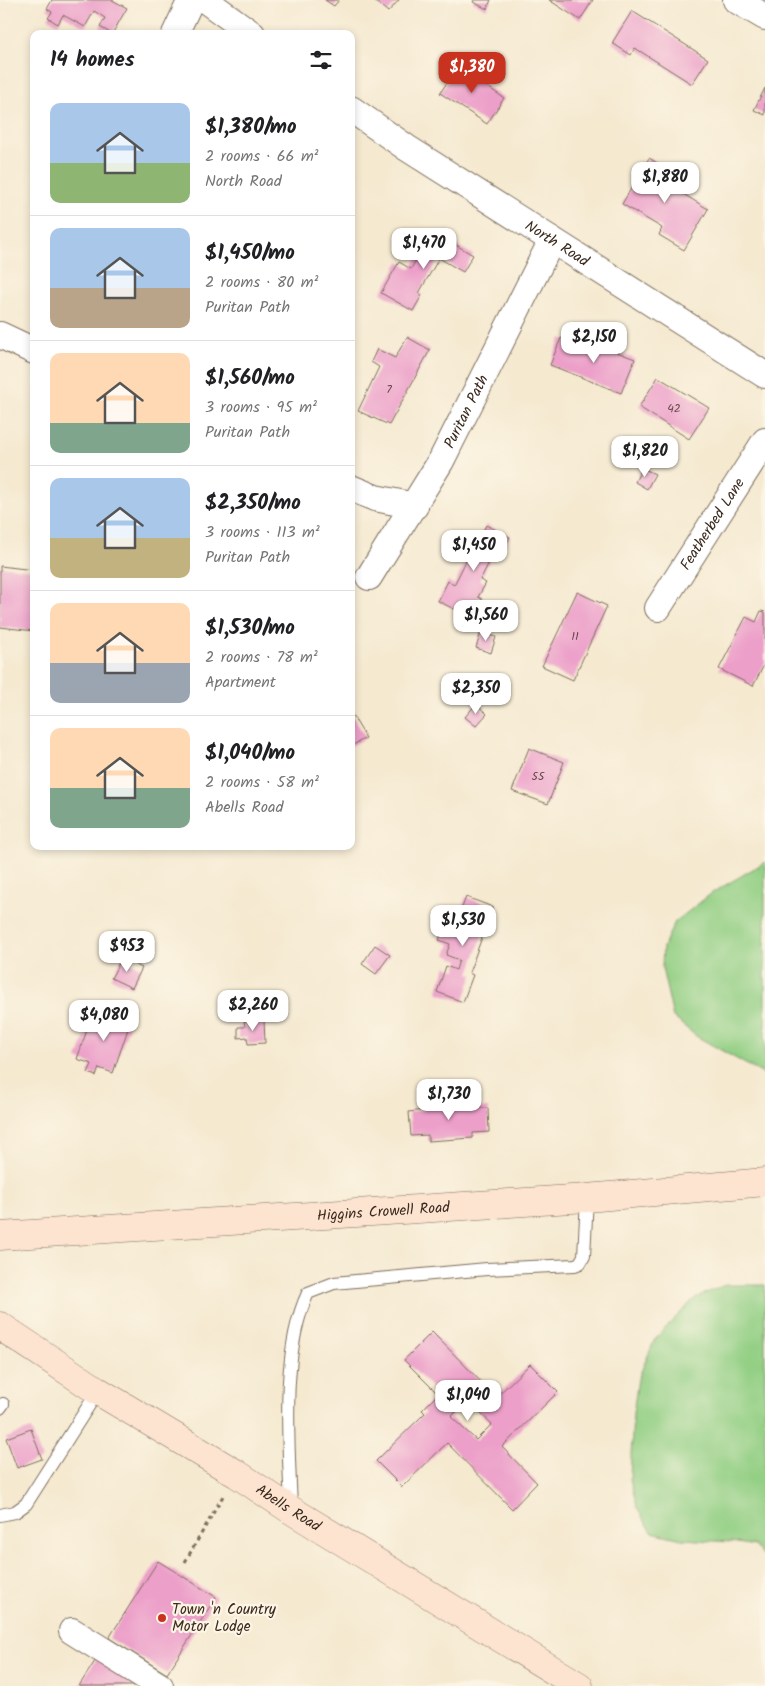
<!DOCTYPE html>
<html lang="en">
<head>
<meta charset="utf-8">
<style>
  :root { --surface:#fff; --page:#f2f2f2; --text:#202124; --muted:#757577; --line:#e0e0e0; --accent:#c8321e }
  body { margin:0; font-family:Kalam,sans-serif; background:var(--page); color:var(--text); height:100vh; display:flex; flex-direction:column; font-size:19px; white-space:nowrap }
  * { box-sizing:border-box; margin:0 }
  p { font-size:16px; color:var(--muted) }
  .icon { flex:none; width:28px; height:28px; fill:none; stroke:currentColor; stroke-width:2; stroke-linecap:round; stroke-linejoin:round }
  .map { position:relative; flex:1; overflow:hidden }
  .drawer { position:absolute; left:30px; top:30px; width:325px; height:820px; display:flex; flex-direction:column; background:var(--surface); border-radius:10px; box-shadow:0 2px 8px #0003 }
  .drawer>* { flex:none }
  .price { position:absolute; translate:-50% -42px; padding:0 11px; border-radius:10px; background:#fff; color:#222; font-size:16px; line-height:32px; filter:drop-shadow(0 1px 2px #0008) }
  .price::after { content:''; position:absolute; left:50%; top:30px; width:15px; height:11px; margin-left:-8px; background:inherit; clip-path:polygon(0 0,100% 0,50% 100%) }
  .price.on { background:var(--accent); color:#fff }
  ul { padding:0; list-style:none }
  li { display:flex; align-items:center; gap:15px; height:125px; padding:0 20px }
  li+li { border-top:1px solid var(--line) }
  li span { display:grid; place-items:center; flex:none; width:140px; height:100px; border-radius:10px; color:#555 }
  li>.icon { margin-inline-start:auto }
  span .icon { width:60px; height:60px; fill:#fffc; stroke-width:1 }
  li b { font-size:21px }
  h2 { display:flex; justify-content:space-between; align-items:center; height:60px; padding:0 20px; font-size:21px }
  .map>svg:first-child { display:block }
  .green { fill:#93cf84; stroke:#677c51 }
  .building { fill:#ec9fc9; fill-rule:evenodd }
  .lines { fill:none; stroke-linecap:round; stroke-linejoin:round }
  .lane-casing { stroke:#7c6d5c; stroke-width:14 }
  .street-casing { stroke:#7c6d5c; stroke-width:28 }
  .secondary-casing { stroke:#7c6d5c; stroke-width:29 }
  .path { stroke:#7c6d5c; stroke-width:3; stroke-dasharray:4 4; stroke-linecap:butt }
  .lane { stroke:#fff; stroke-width:12 }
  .street { stroke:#fff; stroke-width:26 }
  .secondary { stroke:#fde4d1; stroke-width:28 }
  .poi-dot { fill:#c8321e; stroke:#fcf5e5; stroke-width:2 }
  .labels { text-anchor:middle; stroke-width:4.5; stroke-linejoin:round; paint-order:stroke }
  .number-label { font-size:12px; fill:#674749 }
  .street-label { font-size:15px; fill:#3b2a1e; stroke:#fcf5e5 }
  .poi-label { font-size:15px; fill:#3b2a1e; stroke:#fcf5e5; text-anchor:start }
</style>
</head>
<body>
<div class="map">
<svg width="765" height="1686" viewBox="0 0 765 1686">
  <rect width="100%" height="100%" fill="#fcf5e5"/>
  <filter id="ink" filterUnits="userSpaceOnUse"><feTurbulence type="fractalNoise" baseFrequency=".02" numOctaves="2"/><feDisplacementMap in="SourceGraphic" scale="10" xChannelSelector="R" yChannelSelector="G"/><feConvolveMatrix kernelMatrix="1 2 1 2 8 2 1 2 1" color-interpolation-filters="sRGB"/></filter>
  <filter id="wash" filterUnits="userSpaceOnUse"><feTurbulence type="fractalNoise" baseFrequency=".0096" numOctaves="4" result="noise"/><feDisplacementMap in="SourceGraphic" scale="20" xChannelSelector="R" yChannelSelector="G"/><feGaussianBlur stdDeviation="1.12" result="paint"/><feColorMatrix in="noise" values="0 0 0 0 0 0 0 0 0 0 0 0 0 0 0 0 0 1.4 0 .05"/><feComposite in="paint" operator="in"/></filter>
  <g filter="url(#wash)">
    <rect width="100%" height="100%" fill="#f5e9d0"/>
    <g class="green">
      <polygon points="765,862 765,1075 696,1036 673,1017 662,968 663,947 675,922 712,893"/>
      <polygon points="725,1285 765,1285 765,1558 755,1546 731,1542 682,1539 652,1532 638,1510 630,1480 633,1413 638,1379 655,1339 695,1298"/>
    </g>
    <g id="blocks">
      <g class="building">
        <polygon points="52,0 112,0 127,8 112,34 100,27 105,18 94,11 85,27 63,15 58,24 48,18 52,12 47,9"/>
        <polygon points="325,0 339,0 334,6"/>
        <polygon points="374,0 399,0 388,12"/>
        <polygon points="474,0 491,0 487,9 473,2"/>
        <polygon points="549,0 593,0 580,20"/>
        <polygon points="632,11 708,59 692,84 635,48 631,55 612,43"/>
        <polygon points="460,63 475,72 473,77 504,98 487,124 440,93"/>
        <polygon points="765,88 765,115 754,110"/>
        <polygon points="649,158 677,175 670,186 708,209 684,250 659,235 662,228 622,204"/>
        <polygon points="432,231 473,255 463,272 439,258 419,293 422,295 413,311 381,293 399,262 411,269"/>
        <polygon points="407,337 430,350 389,425 358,411 379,367 371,362 377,349 395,358"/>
        <polygon points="561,338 590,349 593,343 635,359 621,393 550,365"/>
        <polygon points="658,377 709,408 689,439 639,407"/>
        <polygon points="642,468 655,474 647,489 635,482"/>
        <polygon points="486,525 510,537 499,558 493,555 480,580 486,583 478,597 482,599 472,618 438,601 448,581 454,585 469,555 459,550 465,537 477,543"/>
        <polygon points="0,566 34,570 34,631 0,627"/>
        <polygon points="577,592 607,606 573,680 542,666"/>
        <polygon points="761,611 765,612 765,663 753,686 719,669 746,617 756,622"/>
        <polygon points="481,632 496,637 491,653 476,648"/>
        <polygon points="476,704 487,714 476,726 465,717"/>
        <polygon points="351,713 366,738 351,746"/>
        <polygon points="529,748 564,762 548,804 512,791"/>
        <polygon points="466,897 493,907 469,973 473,975 463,1002 437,992 446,966 456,970 459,960 446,955 450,944 439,940 446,922 455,926"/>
        <polygon points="375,945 390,955 376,974 362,964"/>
        <polygon points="122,958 142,968 132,988 111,978"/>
        <polygon points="101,1009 131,1020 113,1073 99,1068 96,1076 88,1073 92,1064 77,1059 88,1027 94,1029"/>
        <polygon points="264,1020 265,1043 248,1044 247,1037 238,1038 238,1027 245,1027 244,1021"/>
        <polygon points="475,1101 476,1108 488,1108 489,1132 473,1133 473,1138 428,1141 428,1135 411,1136 409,1112 424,1110 424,1105"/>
        <path d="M432,1332L496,1397L530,1364L558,1392L502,1447L537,1483L512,1509L447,1443L402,1487L376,1461L425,1413L422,1410L438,1394L404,1360ZM467,1401L492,1424L476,1440L451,1417Z"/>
        <polygon points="31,1429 42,1459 17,1468 6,1438"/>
        <polygon points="158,1561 216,1597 167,1674 109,1638"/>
        <polygon points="97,1658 141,1686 79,1686"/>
      </g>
    </g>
  </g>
  <g filter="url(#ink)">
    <use href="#blocks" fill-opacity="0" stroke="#7c6d5c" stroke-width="1"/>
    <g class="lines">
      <g class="lane-casing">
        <g id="lane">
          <polyline points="0,1408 3,1404"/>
          <path d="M291,1510C289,1445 280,1352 308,1293L334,1283L487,1269L575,1265L580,1263L584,1256L587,1198"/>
          <polyline points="0,1515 15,1512 26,1504 98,1391"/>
        </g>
      </g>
      <g class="street-casing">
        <g id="street">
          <polyline points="205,0 252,34"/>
          <polyline points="736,0 765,17"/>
          <polyline points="175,34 191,0"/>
          <path id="s1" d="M351,109L407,148L765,375"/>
          <polyline points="0,335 34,351"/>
          <polyline points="351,488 375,498 415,506"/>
          <path id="s2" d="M369,577L441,461L552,240"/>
          <path id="s3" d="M658,608L765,441"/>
          <polyline points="72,1631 160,1686"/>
        </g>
      </g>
      <g class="secondary-casing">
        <g id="secondary">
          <path id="s4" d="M0,1236L587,1198L765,1182"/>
          <path id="s5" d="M0,1326L98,1391L237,1474L291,1510L579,1686"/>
        </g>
      </g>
      <polyline class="path" points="185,1562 223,1496"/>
      <use href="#lane" class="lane"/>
      <use href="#street" class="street"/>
      <use href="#secondary" class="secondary"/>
    </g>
  </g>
  <circle class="poi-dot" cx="162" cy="1618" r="5"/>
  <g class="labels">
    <g class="number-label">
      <text x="389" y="393">7</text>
      <text x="674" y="412">42</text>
      <text x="575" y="640">11</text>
      <text x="538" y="780">55</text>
    </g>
    <g class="street-label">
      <text dy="5" stroke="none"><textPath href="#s1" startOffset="246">North Road</textPath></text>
      <text dy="5" stroke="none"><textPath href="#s2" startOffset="192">Puritan Path</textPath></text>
      <text dy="5" stroke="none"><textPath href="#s3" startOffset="100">Featherbed Lane</textPath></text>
      <text dy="5" stroke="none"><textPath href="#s4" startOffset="384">Higgins Crowell Road</textPath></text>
      <text dy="5" stroke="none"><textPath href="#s5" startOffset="341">Abells Road</textPath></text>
    </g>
    <g class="poi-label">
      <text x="172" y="1614">Town 'n Country<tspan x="172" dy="17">Motor Lodge</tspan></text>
    </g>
  </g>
</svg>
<b class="price on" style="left:472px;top:94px">$1,380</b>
<b class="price" style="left:665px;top:204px">$1,880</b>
<b class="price" style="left:424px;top:270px">$1,470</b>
<b class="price" style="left:594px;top:364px">$2,150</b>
<b class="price" style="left:645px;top:478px">$1,820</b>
<b class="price" style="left:474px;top:572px">$1,450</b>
<b class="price" style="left:486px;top:642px">$1,560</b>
<b class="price" style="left:476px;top:715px">$2,350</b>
<b class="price" style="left:463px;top:947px">$1,530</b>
<b class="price" style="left:127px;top:973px">$953</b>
<b class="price" style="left:253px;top:1032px">$2,260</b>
<b class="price" style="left:104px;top:1042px">$4,080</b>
<b class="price" style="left:449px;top:1121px">$1,730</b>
<b class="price" style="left:468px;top:1422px">$1,040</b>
<section class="drawer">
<h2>14 homes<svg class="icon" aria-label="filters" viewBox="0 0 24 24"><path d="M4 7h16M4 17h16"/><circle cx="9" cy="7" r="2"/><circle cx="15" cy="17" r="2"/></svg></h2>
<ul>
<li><span style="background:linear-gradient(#a9c7e8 60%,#8fb573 0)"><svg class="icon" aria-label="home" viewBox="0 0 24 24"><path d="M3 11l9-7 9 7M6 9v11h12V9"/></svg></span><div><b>$1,380/mo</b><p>2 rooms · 66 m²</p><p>North Road</p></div></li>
<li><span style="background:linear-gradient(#a9c7e8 60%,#b9a48a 0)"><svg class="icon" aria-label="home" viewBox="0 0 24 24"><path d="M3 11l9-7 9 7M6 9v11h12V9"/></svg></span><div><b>$1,450/mo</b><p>2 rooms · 80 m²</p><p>Puritan Path</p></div></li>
<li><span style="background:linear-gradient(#ffd9b3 70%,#7fa58c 0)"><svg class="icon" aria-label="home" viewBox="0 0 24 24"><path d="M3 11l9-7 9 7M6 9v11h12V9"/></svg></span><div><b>$1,560/mo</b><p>3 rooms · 95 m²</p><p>Puritan Path</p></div></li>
<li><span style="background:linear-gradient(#a9c7e8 60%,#c2b280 0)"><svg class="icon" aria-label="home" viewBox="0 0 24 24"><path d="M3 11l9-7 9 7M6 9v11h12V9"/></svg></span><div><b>$2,350/mo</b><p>3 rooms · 113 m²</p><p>Puritan Path</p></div></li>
<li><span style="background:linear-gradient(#ffd9b3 60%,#9aa5b1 0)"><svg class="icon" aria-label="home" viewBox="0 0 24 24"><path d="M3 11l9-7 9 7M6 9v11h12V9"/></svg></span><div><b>$1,530/mo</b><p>2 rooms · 78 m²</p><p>Apartment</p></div></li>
<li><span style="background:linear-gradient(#ffd9b3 60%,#7fa58c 0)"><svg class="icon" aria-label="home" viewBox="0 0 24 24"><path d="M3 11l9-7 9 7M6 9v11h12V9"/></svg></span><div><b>$1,040/mo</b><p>2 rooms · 58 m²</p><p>Abells Road</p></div></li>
</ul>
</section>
</div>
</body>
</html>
